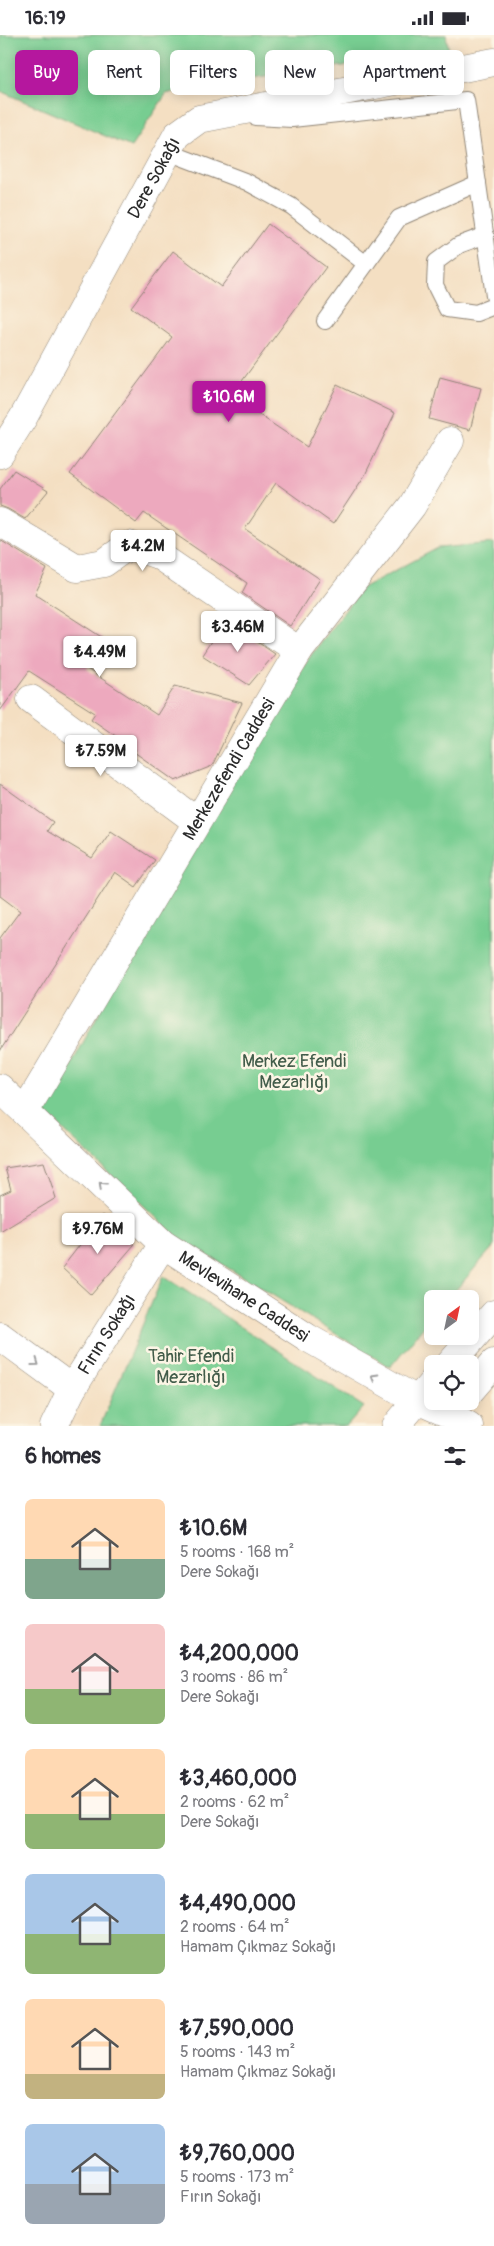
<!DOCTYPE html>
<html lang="en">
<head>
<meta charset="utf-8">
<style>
  :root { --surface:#fff; --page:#f2f2f3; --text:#2b2b33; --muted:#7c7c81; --accent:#b5179e }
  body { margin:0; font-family:Pangolin,sans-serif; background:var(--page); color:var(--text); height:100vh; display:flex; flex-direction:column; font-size:19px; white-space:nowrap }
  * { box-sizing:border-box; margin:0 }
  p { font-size:16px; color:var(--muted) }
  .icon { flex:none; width:28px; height:28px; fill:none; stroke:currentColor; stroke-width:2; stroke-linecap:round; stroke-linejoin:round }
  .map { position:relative; height:1391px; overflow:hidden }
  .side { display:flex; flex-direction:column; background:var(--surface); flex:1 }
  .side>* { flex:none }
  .guide { position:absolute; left:15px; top:15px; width:465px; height:45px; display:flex; gap:10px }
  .needle { width:32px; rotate:33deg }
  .tools { position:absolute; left:424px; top:1255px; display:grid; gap:10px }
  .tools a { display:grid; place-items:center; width:55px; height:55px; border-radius:8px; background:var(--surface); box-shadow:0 2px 12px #0003; font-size:25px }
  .price { position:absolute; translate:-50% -42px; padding:0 11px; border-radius:5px; background:#fff; color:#222; font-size:16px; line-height:32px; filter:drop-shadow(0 1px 2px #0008) }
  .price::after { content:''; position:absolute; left:50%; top:30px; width:15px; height:11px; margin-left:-8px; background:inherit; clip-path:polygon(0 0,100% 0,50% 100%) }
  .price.active { background:var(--accent); color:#fff }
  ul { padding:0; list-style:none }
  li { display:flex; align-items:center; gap:15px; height:125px; padding:0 25px }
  li span { display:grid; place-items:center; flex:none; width:140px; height:100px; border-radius:8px; color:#555 }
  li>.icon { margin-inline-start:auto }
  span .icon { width:60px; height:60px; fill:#fffc; stroke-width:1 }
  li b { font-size:21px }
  h2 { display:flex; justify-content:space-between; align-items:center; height:60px; padding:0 25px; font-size:21px }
  .pill { padding:0 18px; border-radius:8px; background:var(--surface); box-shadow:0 2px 12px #0003; font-size:18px; line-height:45px }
  .pill.active { background:var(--accent); color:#fff }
  .status { display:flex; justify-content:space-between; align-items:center; height:35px; padding:0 25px; background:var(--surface); direction:ltr }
  .status svg { height:14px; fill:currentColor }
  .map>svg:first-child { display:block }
  .green { fill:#77cd91; stroke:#517c5e }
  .building { fill:#eda9be }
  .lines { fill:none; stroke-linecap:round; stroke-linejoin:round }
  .service-casing { stroke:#908576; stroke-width:18 }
  .minor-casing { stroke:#908576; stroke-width:29 }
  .tertiary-casing { stroke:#908576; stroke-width:29 }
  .secondary-casing { stroke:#908576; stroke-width:29 }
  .primary-casing { stroke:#908576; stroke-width:29 }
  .service { stroke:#fff; stroke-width:16 }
  .minor { stroke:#fff; stroke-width:28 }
  .tertiary { stroke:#fff; stroke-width:28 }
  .secondary { stroke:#fff; stroke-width:28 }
  .primary { stroke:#fff; stroke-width:28 }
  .oneway { stroke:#a0a0a0 }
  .labels { text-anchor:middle; stroke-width:5; stroke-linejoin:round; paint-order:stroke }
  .street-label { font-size:18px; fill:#2b2b2b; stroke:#fcf5e5 }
  .park-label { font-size:18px; fill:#425c4a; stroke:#fcf5e5 }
</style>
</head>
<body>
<div class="status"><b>16:19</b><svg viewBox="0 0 49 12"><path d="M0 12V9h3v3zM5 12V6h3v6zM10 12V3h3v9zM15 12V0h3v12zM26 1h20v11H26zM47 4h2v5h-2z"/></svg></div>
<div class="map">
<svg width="494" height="1391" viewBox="0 0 494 1391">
  <rect width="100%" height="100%" fill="#fcf5e5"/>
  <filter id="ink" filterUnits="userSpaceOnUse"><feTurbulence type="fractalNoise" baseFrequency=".02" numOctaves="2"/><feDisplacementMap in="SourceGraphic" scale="10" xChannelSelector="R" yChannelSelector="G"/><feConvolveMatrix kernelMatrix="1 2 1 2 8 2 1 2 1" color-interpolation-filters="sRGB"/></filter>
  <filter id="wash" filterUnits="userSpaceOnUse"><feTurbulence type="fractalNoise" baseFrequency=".0096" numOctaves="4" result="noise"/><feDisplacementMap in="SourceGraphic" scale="20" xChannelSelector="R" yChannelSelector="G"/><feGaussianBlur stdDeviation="1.12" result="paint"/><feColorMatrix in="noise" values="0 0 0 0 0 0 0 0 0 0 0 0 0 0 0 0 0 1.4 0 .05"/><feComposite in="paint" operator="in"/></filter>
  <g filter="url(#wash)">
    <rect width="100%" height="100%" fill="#f4dfc2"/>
    <g class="green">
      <polygon points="0,0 446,0 449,16 187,53 166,59 131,112 0,56"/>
      <polygon points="494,508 494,1211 448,1264 432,1264 432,1282 390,1332 176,1201 45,1078 177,834 311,620 362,553 438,513"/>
      <polygon points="163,1241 364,1372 347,1391 100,1391"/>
    </g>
    <g id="blocks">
      <g class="building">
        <polygon points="268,189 326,232 231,361 307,412 337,350 395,378 365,440 333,489 276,448 245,494 320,544 290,591 242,558 247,548 144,478 136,488 70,439 172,302 131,272 173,216 221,252"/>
        <polygon points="440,342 481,353 470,395 429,384"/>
        <polygon points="14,435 48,456 25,484 8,474 0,471 0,454"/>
        <polygon points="0,505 47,534 35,559 103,603 87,634 157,680 175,651 242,668 212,731 175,746 134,717 136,715 91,684 95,678 29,636 0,676"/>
        <polygon points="225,585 275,619 249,650 202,620"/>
        <polygon points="0,749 53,787 47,796 92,823 111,796 155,825 136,852 115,837 0,1016 0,903 20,876 0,861"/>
        <polygon points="44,1127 56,1163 0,1197 0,1160 11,1155 5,1133"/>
        <polygon points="103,1180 134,1210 91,1260 62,1233"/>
      </g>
    </g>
  </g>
  <g filter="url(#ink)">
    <use href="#blocks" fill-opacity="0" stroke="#908576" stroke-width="1"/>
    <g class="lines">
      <g class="service-casing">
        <g id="service">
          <polyline points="255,82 292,84 466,65 494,261"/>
          <polyline points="168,117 247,147 291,171 366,229"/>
          <polyline points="486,200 459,210 436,227 435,250 447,274 476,278 494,271"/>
          <polyline points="325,286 399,183 478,148"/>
        </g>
      </g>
      <g class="minor-casing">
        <g id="minor">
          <path id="s1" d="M0,419L23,383L177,100L199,84L494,27"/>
          <polyline points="0,487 77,533 104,528 129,510 158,520 299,616"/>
          <polyline points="31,664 196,786"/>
          <path id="s2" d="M25,1076L299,616L412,471L450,406"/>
        </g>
      </g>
      <g class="tertiary-casing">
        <g id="tertiary">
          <path id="s3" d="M0,1053L163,1209L308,1303L417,1365"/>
          <polyline points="0,1301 72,1354"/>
          <path id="s4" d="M54,1391L72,1354L163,1209"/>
        </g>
      </g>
      <g class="secondary-casing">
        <polyline id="secondary" points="449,1379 469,1391"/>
      </g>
      <g class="primary-casing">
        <g id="primary">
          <polyline points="450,1329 494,1279"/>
          <polyline points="470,1356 494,1328"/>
          <polyline points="417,1365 449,1379"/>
          <polyline points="396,1391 432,1348"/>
        </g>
      </g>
      <use href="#service" class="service"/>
      <use href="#minor" class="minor"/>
      <use href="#tertiary" class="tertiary"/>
      <use href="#secondary" class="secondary"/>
      <use href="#primary" class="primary"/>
    </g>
    <defs><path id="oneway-chevron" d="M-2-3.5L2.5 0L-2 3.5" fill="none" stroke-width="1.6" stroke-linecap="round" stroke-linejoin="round" transform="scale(1.25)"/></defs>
    <g class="oneway">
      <use href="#oneway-chevron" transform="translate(102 1150) rotate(-136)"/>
      <use href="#oneway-chevron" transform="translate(36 1328) rotate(36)"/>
      <use href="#oneway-chevron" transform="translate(374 1342) rotate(-150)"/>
    </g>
  </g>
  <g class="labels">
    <g class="street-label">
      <text dy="6" stroke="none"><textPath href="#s1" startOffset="316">Dere Sokağı</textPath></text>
      <text dy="6" stroke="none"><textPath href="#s2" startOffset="398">Merkezefendi Caddesi</textPath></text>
      <text dy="6" stroke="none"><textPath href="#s3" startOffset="322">Mevlevihane Caddesi</textPath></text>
      <text dy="6" stroke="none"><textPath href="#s4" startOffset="106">Fırın Sokağı</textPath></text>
    </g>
    <g class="park-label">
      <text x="294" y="1032">Merkez Efendi<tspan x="294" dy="21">Mezarlığı</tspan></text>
      <text x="191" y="1327">Tahir Efendi<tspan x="191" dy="21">Mezarlığı</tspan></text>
    </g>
  </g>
</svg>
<div class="tools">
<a><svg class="needle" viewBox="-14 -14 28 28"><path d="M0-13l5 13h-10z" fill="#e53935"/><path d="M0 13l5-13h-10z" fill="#7c7c81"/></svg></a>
<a><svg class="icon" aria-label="locate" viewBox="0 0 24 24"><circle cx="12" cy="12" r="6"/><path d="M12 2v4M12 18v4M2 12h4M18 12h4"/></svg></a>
</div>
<b class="price active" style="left:229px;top:388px">₺10.6M</b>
<b class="price" style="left:143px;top:537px">₺4.2M</b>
<b class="price" style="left:238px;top:618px">₺3.46M</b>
<b class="price" style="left:100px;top:643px">₺4.49M</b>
<b class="price" style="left:101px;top:742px">₺7.59M</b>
<b class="price" style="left:98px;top:1220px">₺9.76M</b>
<div class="guide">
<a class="pill active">Buy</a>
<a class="pill">Rent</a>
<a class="pill">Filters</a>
<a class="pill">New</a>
<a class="pill">Apartment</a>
</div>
</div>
<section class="side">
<h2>6 homes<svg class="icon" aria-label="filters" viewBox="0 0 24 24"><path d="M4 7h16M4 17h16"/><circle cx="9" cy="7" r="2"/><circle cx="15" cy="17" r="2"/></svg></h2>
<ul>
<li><span style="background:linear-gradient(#ffd9b3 60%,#7fa58c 0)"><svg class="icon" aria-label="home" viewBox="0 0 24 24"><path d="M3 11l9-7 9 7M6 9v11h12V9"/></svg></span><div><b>₺10.6M</b><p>5 rooms · 168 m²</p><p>Dere Sokağı</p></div></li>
<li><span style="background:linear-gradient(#f6c9c9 65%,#8fb573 0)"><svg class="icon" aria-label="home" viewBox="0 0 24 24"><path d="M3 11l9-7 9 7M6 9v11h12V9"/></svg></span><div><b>₺4,200,000</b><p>3 rooms · 86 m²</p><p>Dere Sokağı</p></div></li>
<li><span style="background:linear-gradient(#ffd9b3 65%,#8fb573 0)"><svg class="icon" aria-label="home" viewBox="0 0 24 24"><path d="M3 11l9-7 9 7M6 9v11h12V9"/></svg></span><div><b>₺3,460,000</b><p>2 rooms · 62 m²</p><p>Dere Sokağı</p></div></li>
<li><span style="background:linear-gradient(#a9c7e8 60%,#8fb573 0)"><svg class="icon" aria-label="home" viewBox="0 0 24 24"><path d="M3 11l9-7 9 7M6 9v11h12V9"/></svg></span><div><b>₺4,490,000</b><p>2 rooms · 64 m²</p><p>Hamam Çıkmaz Sokağı</p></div></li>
<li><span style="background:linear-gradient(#ffd9b3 75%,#c2b280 0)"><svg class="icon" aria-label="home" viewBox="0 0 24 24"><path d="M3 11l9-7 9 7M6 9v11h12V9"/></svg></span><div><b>₺7,590,000</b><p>5 rooms · 143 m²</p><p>Hamam Çıkmaz Sokağı</p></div></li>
<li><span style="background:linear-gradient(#a9c7e8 60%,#9aa5b1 0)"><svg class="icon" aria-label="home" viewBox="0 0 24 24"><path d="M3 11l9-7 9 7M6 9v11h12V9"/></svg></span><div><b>₺9,760,000</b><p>5 rooms · 173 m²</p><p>Fırın Sokağı</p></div></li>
</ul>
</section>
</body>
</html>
